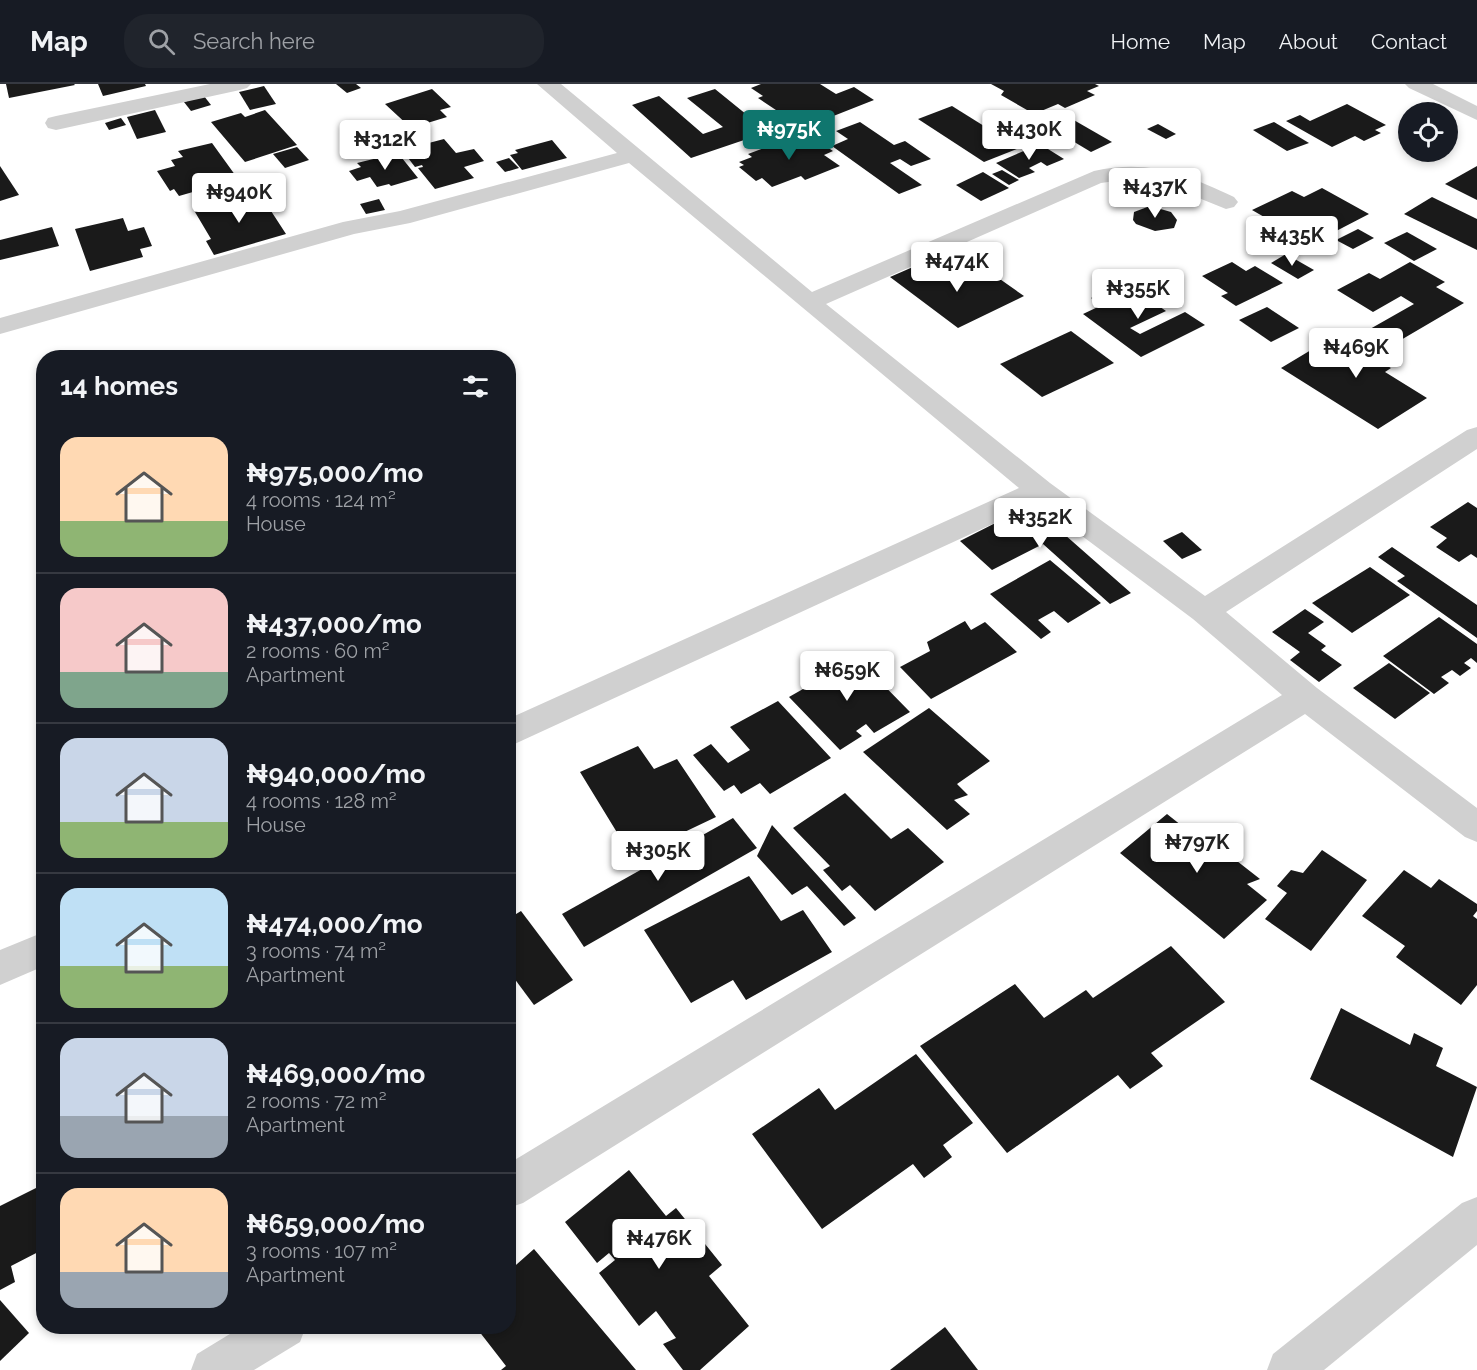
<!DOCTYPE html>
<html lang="en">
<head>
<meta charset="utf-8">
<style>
  :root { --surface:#171b24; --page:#20242c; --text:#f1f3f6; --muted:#9ea1a6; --line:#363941; --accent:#0f766e }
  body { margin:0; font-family:Raleway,sans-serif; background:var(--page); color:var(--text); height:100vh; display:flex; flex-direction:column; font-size:22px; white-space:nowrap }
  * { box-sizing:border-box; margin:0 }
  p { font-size:20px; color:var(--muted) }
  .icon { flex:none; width:33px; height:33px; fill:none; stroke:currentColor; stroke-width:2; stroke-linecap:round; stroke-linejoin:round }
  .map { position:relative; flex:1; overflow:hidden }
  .details { position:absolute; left:36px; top:266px; width:480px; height:984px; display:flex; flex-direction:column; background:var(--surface); border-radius:24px; box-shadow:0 3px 9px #0003 }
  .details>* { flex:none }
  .tools { position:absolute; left:1398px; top:18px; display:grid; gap:12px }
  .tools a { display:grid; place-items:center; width:60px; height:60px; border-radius:50%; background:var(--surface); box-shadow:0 3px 9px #0003; font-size:30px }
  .price { position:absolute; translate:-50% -51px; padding:0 14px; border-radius:6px; background:#fff; color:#222; font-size:20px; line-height:39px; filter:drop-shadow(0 2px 3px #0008) }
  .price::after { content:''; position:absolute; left:50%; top:36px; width:18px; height:14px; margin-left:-9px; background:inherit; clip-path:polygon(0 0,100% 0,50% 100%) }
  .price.on { background:var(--accent); color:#fff }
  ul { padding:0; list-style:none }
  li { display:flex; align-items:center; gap:18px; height:150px; padding:0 24px }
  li+li { border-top:2px solid var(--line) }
  li span { display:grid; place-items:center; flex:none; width:168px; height:120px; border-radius:18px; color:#555 }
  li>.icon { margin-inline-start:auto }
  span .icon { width:72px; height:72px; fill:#fffc; stroke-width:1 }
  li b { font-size:26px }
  h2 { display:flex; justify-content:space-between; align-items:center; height:72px; padding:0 24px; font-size:26px }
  header { display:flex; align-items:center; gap:36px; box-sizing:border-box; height:84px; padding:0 30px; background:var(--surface); border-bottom:2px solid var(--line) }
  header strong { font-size:28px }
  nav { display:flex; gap:33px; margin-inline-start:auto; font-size:21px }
  .search { width:420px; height:54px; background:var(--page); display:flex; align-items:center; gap:15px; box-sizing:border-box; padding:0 21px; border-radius:24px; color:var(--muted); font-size:22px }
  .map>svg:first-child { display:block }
  .building { fill:#1a1a1a }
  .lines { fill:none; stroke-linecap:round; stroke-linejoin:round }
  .minor { fill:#d0d0d0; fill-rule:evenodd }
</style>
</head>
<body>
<header>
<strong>Map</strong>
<div class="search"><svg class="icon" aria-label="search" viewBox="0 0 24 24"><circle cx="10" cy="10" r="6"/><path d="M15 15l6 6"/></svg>Search here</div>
<nav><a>Home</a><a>Map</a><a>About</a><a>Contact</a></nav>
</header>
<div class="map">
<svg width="1477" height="1286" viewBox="0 0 1477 1286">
  <rect width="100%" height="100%" fill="#fff"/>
  <g class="building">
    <polygon points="6,0 74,0 75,1 9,14"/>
    <polygon points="98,0 145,0 146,2 103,12"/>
    <polygon points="336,0 356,0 361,4 347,9"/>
    <polygon points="761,0 820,0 836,10 854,3 874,16 803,44 758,14 763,12 751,4"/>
    <polygon points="991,0 1095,0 1099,2 1087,7 1095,11 1065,24 1058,20 1034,30 1001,11 1004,7"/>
    <polygon points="264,2 276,20 250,26 239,8"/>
    <polygon points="432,5 451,23 440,26 447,33 411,44 385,20"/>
    <polygon points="715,5 768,48 691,74 632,21 659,12 703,50 723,43 687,14"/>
    <polygon points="204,12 211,21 191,27 184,18"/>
    <polygon points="1347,20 1386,41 1375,46 1381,49 1364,57 1355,52 1332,63 1286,37 1300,31 1310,37"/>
    <polygon points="952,22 1019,64 984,78 918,35"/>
    <polygon points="155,26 166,48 137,55 127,33"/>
    <polygon points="265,26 297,61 245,78 211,38 241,29 245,33"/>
    <polygon points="121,34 126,41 109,46 105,39"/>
    <polygon points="1072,35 1112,58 1091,68 1051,44"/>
    <polygon points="860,38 894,61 905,57 931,75 911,82 900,75 890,79 922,101 899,110 832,62 848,55 836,47"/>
    <polygon points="1274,38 1309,59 1287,67 1253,46"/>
    <polygon points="1158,40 1176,50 1166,55 1147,45"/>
    <polygon points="788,50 792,53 800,50 810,56 815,55 833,67 824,71 840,82 805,96 801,92 772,103 762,94 756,97 739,83 744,81 739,78 752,73 748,70 786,56 782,52"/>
    <polygon points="444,55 456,69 474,65 484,77 464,83 474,94 435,105 418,84 423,83 422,81 415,83 402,66"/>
    <polygon points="552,56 567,74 522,86 510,71 518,69 515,66"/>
    <polygon points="212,59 238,95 179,112 174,105 170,107 157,87 175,82 171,76 183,73 178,67"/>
    <polygon points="1040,60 1064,75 1047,82 1041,78 1029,84 1035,88 1019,94 996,79"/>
    <polygon points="297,63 309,76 285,84 273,70"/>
    <polygon points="398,69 418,94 391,102 389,100 377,103 370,93 357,97 349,87 361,83 357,79"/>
    <polygon points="509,74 519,84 505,88 496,78"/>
    <polygon points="0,82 19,111 0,117"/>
    <polygon points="1477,82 1477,116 1445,100"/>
    <polygon points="1002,86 1019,96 1009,101 992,90"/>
    <polygon points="983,88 1009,104 981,117 956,101"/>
    <polygon points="1322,104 1369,130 1315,158 1283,139 1278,141 1252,126 1292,107 1304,113"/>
    <polygon points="260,110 286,150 214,171 206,157 211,155 195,128"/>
    <polygon points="1432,113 1477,135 1477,166 1404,130"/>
    <polygon points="379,115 385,126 366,130 360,120"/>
    <polygon points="1150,122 1171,128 1177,136 1174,144 1155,147 1136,140 1133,136 1134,128"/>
    <polygon points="123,134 128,147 144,143 152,162 140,165 143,173 90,187 75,145"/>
    <polygon points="52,143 59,162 0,176 0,156"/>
    <polygon points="1358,145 1374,154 1353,165 1336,156"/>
    <polygon points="1407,148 1437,165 1414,177 1384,159"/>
    <polygon points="1286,170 1314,186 1298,195 1271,179"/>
    <polygon points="929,176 961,199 987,186 1024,212 958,244 890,193"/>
    <polygon points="1232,178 1246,187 1255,182 1283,199 1236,222 1221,212 1228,209 1202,192"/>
    <polygon points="1410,178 1445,198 1436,203 1464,219 1394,260 1370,245 1414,220 1401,212 1373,228 1337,206 1369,189 1380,195"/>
    <polygon points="1124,198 1166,227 1130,244 1140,250 1185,228 1205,241 1141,273 1083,230 1102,221 1091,214"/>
    <polygon points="1267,223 1299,244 1271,258 1239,236"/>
    <polygon points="1071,247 1114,279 1042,313 1000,280"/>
    <polygon points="1354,247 1394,270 1382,279 1391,284 1385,288 1427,314 1378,345 1281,284 1326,257 1341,266 1346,263 1337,258"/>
    <polygon points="1468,418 1477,424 1477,474 1471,470 1459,478 1436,463 1447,454 1430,443"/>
    <polygon points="1031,421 1131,509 1110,520 1043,460 992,486 960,457"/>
    <polygon points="1182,448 1202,466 1182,475 1163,457"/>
    <polygon points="1392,463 1477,521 1477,554 1397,497 1405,492 1378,473"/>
    <polygon points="1050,476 1101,519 1068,539 1054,527 1038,536 1051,548 1041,555 990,510"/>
    <polygon points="1370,483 1410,511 1352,549 1312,519"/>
    <polygon points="1305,525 1324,538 1308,549 1326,562 1321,566 1342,581 1319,598 1290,576 1300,568 1272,548"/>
    <polygon points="1439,533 1477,560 1477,579 1471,574 1464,579 1471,584 1460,592 1452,586 1441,593 1449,599 1434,610 1383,572"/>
    <polygon points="965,537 971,546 985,538 1017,568 931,615 900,583 930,567 927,558"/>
    <polygon points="829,574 841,586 859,576 910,628 874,649 866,640 856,647 862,652 840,666 789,613 817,597 807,587"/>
    <polygon points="1389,579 1430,609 1395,635 1353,604"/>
    <polygon points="778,617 831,674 770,710 760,699 741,710 734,701 724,707 693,671 711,660 728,679 750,666 730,643"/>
    <polygon points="929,624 990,677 957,700 968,711 954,716 970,730 947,746 863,668"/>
    <polygon points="638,662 654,685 677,675 716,733 632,773 580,688"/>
    <polygon points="845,709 891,755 908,744 944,778 875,827 850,801 842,807 823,786 830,782 793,744"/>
    <polygon points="1167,730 1201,757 1211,748 1234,766 1228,770 1260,795 1247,800 1267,816 1224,855 1120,769"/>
    <polygon points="733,734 757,764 584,863 562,830"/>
    <polygon points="772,741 856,834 844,842 807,802 792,811 757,772"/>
    <polygon points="1322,766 1367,796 1311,867 1265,835 1287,809 1277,802 1291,786 1303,789"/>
    <polygon points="1404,786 1431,804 1439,795 1477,820 1477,827 1473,832 1477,835 1477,901 1461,921 1396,873 1405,862 1362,832"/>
    <polygon points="749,792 781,837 803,826 832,868 746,916 733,896 691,919 644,846"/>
    <polygon points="521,827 573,896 534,921 508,886 508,835"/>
    <polygon points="1171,862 1225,918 1151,969 1163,982 1130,1005 1118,991 1007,1069 920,962 1015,900 1044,934 1086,906 1093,914"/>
    <polygon points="1341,924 1410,961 1414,949 1443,964 1436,982 1477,1003 1453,1073 1310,995"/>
    <polygon points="916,970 973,1039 943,1061 952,1073 924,1094 913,1080 822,1145 752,1050 819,1004 835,1026"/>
    <polygon points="629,1086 666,1132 676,1124 722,1181 709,1192 749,1242 700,1286 683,1286 663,1260 676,1254 656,1227 639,1242 599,1189 615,1176 609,1169 597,1179 565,1138"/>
    <polygon points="44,1100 44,1165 11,1182 15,1198 0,1206 0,1122"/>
    <polygon points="534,1165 636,1286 501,1286 506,1282 475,1242 508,1242 508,1188"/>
    <polygon points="0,1216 29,1249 0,1277"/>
    <polygon points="945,1243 978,1286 890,1286"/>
  </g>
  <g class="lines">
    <g class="minor">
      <polygon points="210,0 251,0 247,4 240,6 56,46 48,44 45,39 48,34 56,32"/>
      <path d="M537,0H561L812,208L1094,87C1149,75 1185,90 1234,113L1238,118L1234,123L1226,125L1159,98L1130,95L1101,99L826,220L1050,399L1205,512L1467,346L1477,343V365L1226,528L1317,604L1477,724V758L1465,753L1305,630L523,1119L508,1124V1080L1282,611L1193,535L1038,419L508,663V635L1019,404L629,79L410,139L354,150L0,250V234L343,138L400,127L617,69Z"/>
      <polygon points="1405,0 1433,0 1477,22 1477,36 1409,4"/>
      <polygon points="44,848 44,882 0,901 0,866"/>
      <polygon points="1477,1113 1477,1161 1324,1286 1267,1286 1273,1270 1462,1119"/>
      <polygon points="243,1242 306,1242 300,1258 254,1286 191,1286 197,1270"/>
    </g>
  </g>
</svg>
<div class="tools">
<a><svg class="icon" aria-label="locate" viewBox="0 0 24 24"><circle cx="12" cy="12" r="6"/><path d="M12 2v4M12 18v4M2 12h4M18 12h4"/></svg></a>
</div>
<b class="price on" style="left:789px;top:77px">₦975K</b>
<b class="price" style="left:1029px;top:77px">₦430K</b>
<b class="price" style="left:385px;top:87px">₦312K</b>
<b class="price" style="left:1155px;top:135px">₦437K</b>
<b class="price" style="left:239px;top:140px">₦940K</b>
<b class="price" style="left:1292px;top:183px">₦435K</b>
<b class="price" style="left:957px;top:209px">₦474K</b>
<b class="price" style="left:1138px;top:236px">₦355K</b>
<b class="price" style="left:1356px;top:295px">₦469K</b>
<b class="price" style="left:1040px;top:465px">₦352K</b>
<b class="price" style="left:847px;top:618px">₦659K</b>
<b class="price" style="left:1197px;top:790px">₦797K</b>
<b class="price" style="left:658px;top:798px">₦305K</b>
<b class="price" style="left:659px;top:1186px">₦476K</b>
<section class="details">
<h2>14 homes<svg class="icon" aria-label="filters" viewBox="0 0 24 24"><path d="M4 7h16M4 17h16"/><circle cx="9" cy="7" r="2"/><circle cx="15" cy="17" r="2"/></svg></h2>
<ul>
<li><span style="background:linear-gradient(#ffd9b3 70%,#8fb573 0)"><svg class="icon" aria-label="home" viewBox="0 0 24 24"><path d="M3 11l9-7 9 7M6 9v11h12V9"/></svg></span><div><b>₦975,000/mo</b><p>4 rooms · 124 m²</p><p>House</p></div></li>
<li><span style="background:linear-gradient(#f6c9c9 70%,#7fa58c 0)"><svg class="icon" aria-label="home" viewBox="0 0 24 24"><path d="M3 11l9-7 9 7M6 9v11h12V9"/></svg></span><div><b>₦437,000/mo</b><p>2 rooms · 60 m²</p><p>Apartment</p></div></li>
<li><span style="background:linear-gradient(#c9d6e8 70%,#8fb573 0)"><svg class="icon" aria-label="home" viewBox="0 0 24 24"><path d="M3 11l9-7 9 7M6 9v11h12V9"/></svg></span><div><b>₦940,000/mo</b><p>4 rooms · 128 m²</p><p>House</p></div></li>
<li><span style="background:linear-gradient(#bfe0f5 65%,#8fb573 0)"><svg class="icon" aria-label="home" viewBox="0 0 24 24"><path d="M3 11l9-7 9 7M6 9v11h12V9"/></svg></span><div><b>₦474,000/mo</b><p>3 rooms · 74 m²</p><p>Apartment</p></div></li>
<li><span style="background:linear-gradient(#c9d6e8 65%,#9aa5b1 0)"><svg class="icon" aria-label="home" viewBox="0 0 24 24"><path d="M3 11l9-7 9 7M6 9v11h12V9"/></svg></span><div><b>₦469,000/mo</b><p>2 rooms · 72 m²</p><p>Apartment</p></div></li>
<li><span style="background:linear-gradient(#ffd9b3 70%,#9aa5b1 0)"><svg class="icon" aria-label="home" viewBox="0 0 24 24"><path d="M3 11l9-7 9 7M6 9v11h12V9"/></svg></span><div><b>₦659,000/mo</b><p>3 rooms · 107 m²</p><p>Apartment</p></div></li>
</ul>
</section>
</div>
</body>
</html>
